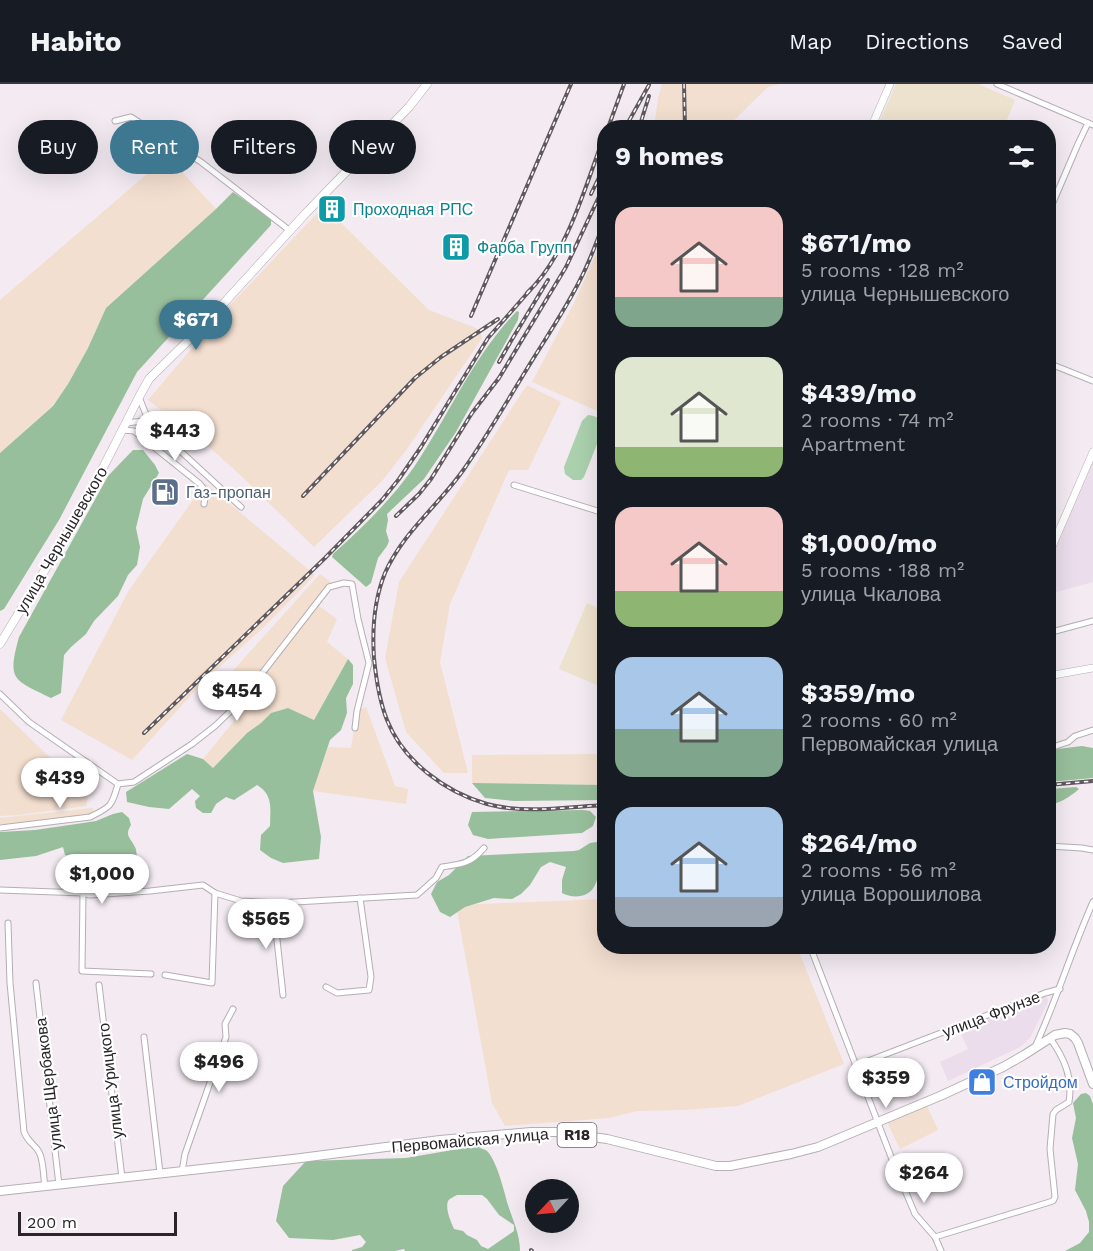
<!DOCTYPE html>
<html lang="en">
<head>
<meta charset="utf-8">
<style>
  :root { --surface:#171b24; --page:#242831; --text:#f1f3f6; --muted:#9ea1a6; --line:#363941; --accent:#3d7790 }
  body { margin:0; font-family:"Work Sans",sans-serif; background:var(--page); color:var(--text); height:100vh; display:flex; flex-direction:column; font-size:22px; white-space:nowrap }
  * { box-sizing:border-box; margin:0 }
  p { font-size:20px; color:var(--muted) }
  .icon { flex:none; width:33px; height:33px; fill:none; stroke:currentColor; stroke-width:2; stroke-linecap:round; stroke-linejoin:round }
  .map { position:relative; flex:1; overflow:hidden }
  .details { position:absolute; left:597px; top:36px; width:459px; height:834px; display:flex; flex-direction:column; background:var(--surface); border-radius:24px; box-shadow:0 6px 24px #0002 }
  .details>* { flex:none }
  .top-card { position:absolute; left:18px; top:36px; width:489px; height:54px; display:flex; gap:12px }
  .needle { width:39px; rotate:244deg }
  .controls { position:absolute; left:525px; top:1095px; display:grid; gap:12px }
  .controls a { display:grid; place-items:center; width:54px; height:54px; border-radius:50%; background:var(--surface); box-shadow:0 6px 24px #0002; font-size:30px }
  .scale { position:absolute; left:18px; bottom:15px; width:159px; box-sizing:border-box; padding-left:6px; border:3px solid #292528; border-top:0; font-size:16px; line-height:21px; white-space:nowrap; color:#292528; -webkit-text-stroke:4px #fff; paint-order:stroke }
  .price { position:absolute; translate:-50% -51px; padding:0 14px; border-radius:21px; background:#fff; color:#222; font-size:20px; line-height:39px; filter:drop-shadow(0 2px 3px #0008) }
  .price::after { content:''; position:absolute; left:50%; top:36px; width:18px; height:14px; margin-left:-9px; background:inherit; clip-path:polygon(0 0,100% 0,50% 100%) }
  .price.active { background:var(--accent); color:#fff }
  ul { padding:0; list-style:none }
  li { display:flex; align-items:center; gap:18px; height:150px; padding:0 18px }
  li span { display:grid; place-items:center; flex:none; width:168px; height:120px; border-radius:18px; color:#555 }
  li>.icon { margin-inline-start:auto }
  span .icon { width:72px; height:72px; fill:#fffc; stroke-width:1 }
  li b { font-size:26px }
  h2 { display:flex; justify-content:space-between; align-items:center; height:72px; padding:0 18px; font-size:26px }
  .pill { padding:0 21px; border-radius:27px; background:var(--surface); box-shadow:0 6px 24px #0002; font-size:21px; line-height:54px }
  .pill.active { background:var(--accent); color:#fff }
  header { display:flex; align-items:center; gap:36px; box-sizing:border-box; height:84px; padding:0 30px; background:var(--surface); border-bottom:2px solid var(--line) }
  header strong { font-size:28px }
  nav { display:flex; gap:33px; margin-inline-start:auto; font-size:21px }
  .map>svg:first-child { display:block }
  .built { fill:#ebddeb }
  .industrial { fill:#f3dfd0 }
  .education { fill:#ede2cd }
  .green { fill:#aad0ad }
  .forest { fill:#98bf9c; fill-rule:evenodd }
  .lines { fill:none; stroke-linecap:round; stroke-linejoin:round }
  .minor-casing { stroke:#b6adb5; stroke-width:7 }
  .tertiary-casing { stroke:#b6adb5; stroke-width:8 }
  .secondary-casing { stroke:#b6adb5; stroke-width:9 }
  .primary-casing { stroke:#b6adb5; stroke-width:10 }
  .minor { stroke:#fff; stroke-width:5 }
  .tertiary { stroke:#fff; stroke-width:7 }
  .secondary { stroke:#fff; stroke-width:8 }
  .primary { stroke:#fff; stroke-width:8 }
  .rail-casing { stroke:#5f595e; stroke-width:4 }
  .rail { stroke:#fff; stroke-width:1.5; stroke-dasharray:4.5; stroke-linecap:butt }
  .labels { text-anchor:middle; stroke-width:4.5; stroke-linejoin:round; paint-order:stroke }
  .shield { fill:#fff; stroke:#696668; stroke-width:1.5 }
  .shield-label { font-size:15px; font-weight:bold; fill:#292528 }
  .culture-label { font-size:16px; fill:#0d838f; stroke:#fff; text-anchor:start }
  .service-label { font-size:16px; fill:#4e5e75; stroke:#fff; text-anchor:start }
  .street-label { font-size:16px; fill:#292528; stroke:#fff }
  .shop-label { font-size:16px; fill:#366cbe; stroke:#fff; text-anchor:start }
</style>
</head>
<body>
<header>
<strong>Habito</strong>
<nav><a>Map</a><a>Directions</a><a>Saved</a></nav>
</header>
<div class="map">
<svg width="1093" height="1167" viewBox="0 0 1093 1167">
  <rect width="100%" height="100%" fill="#f3eaf2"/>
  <g class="built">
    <polygon points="1093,378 1093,498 1049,510 1049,477"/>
    <polygon points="1043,912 1047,914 1048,918 1030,954 1020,963 948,997 940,978 968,965 959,945"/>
  </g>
  <g class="industrial">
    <polygon points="662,0 780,0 768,3 727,43 654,43 658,14"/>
    <polygon points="167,73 179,85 181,84 184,88 183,89 216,125 106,224 88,264 68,300 52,322 0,369 0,216"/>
    <polygon points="324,122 429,226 476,244 481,249 482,254 407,365 382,397 314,463 236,387 207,361 148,316 215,237"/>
    <polygon points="603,155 604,155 604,330 532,298 573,221"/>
    <polygon points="527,301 561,318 528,386 509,386 450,520 440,578 468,689 444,689 406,648 385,574 399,498"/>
    <polygon points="205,399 315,491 264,543 203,598 132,676 61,636 129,506"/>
    <polygon points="320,490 332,499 319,522 337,535 327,558 348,575 314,636 288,624 271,629 261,639 247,649 213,684 203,675 238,632 211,611"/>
    <polygon points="366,623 395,702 408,705 406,720 313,707 328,663 351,664 357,627"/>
    <polygon points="0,625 78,701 88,714 86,722 19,731 0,732"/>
    <polygon points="604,670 604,701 472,699 472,671"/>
    <polygon points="93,724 94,730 0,741 0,734"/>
    <polygon points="604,815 604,862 797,863 844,980 738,1022 683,1026 637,1027 609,1034 505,1042 492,1019 456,821"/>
    <polygon points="926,1020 938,1046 900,1065 887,1038"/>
  </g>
  <g class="education">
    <polygon points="896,0 978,0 1015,16 1004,43 877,43"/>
    <polygon points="587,519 604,527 604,604 559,585"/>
  </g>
  <path class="green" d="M588,331C597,332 603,335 603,345L584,393L581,396H573L565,390L564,383L582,337Z"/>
  <g class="forest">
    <polygon points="233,108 271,135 271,141 137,288 59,436 4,525 0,527 0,369 53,322 68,300 88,264 106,224 216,125"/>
    <path d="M517,227L519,228L518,236L456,348L424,395L387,430L388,436L386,447L389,457L387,462L378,474L371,499L366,503L332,473L333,470C362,444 392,415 414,383C449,331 473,272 517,227Z"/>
    <path d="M133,366H143L155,381L159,389L143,415L136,444L140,463L137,481L128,491L118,512L94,537L86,550L71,563L64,571L61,609L51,614C13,595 7,597 19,553L108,392Z"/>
    <path d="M348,575L353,581V600L346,614L347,629L341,646L330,656L313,707L321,753L319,775L283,779L271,774L260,766L261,751L270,742C270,726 274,711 257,701L234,716L226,713L216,720L211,729H203L196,724L195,717L200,712L192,705L169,725L149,723L127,718L126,708L187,670L203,675L213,684L247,649L261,639L271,629L288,624L314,636Z"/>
    <polygon points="1082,662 1093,664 1093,694 1049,698 1049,666"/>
    <polygon points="472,699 604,701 604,716 514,717 485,714"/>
    <path d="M1076,703L1079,705C1070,713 1060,719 1049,721V705Z"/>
    <polygon points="583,726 590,727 596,733 593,742 582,749 488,755 473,751 468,741 472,728"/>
    <path d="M122,728L129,734L131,741C124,752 131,754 135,763C136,764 137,772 137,773C113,783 88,778 65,771L63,763L36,772L0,776V748L35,746L83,739L96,737L113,730Z"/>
    <path d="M604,757V775C594,785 601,790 595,801C589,814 573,815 562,809V796L566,783L550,778L541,783L530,801L521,810L512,815L494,814L465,823L450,833L440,828L431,810L437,798L449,791L468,772L574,767L579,766L590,759Z"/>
    <polygon points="1086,1009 1090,1012 1093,1020 1093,1167 1065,1167 1080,1159 1089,1148 1089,1138 1086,1127 1075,1106 1078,1080 1072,1054 1076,1034 1073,1019 1081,1010"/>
    <path d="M479,1063C480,1064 486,1066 487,1067C497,1077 504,1107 508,1121C513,1137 520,1150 520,1167H405L404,1165L395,1167H352V1166L362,1163L366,1158L360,1151L333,1156L289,1154L276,1137L283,1102L306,1077L406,1074L464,1064ZM457,1111H482L487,1115L499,1131L514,1141V1147L488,1165L481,1162L477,1156L467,1151L463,1147L454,1145C451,1138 445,1125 448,1117C449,1115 455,1112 457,1111Z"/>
  </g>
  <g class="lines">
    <g class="minor-casing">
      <g id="minor">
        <polyline points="997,0 1093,41"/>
        <polyline points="115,37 131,33 201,78 289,146"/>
        <polyline points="1048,130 1078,60 1088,39"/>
        <polyline points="1048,279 1093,297"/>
        <polyline points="1048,292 1053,281"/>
        <polyline points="139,313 149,338 241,423"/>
        <polyline points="126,339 143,337 149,338"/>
        <polyline points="123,346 134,347 200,400 206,408 204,420"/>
        <polyline points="514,401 604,429"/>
        <polyline points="1048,549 1093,537"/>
        <polyline points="0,610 29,638 118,700 134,698 192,660 215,642 239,619 329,503 344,499 352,500 358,535 369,579 357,627 355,644"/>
        <polyline points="1048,662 1056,662 1068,658 1075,652 1093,646"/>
        <path d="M0,744L90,733C111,723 112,722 118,700"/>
        <polyline points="1048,762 1082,764 1093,766"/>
        <path d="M0,806L83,809L90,811L150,807L203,801L215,809L241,817L278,819L417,811L436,794L442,783C462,780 470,780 484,764"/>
        <polyline points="83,809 82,887 151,890"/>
        <polyline points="273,819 283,911"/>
        <path d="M8,839L10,899L24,1048C29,1060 34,1059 39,1068C44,1077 43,1092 45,1102"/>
        <polyline points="810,862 893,1078 915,1130 935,1153 941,1167"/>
        <polyline points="165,891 212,899 215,809"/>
        <polyline points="36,899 59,1101"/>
        <polyline points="99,901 122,1094"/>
        <polyline points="326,903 337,909 369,906 371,893 360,814"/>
        <polyline points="144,953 160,1089"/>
        <path d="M1035,963C1057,915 1072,865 1093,818"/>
        <polyline points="855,982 1045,909 1060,905"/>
        <polyline points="182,1087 185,1070 226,953 225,940 233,925"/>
        <path d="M935,1153L1053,1117L1055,1113L1050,1065L1053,1030L1056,1026L1069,1018C1073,993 1064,974 1050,954"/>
      </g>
    </g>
    <g class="tertiary-casing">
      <g id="tertiary">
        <polyline points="871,44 890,0"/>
        <polyline points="1048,472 1093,368"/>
        <polyline points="1048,592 1093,584"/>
      </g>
    </g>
    <g class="secondary-casing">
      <polyline id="secondary" points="0,560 82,425 139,313 149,295 203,242 306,129 409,23 427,0"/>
    </g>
    <g class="primary-casing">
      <polyline id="primary" points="0,1107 293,1075 440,1056 531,1048 556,1048 607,1055 716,1082 730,1082 791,1070 818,1063 940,1012 1003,983 1024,971 1055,951 1065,949 1070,950 1075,954 1078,959 1093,1000"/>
    </g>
    <use href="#minor" class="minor"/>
    <use href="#tertiary" class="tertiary"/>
    <use href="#secondary" class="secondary"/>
    <use href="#primary" class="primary"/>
    <g class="rail-casing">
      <g id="rail">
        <polyline points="684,0 685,44"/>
        <polyline points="608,44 624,0"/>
        <polyline points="625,44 649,1"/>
        <polyline points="639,44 649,12"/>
        <polyline points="591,110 604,83"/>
        <path d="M604,138C597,157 590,177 580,196C563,230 541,261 522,293C503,324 485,355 464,385C439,421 403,448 385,489C374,516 372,545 374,574C376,594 379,616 387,636C403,677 445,708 487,720C523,730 568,723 604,721"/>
        <path d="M527,209C566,173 586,101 604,52"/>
        <polyline points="471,232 571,0"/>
        <polyline points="499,278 511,257 548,196"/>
        <polyline points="303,412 415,294 441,273 498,235"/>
        <polyline points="396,432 419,410 431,395 472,329 499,294 566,183 604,102"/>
        <polyline points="144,649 325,474 382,416 399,395 421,363 488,254 531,205"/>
        <polyline points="1048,701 1093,697"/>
        <polyline points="531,1166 532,1167"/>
      </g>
    </g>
    <use href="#rail" class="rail"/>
  </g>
  <defs>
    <g id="building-square" transform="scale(1.5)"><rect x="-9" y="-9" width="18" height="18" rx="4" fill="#0f9aa8" stroke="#fff"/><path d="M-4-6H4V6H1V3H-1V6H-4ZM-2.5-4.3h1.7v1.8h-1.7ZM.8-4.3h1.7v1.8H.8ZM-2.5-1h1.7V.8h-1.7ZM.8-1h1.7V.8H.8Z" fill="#fff"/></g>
    <g id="fuel-square" transform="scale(1.5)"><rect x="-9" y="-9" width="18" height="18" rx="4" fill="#5c6f8a" stroke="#fff"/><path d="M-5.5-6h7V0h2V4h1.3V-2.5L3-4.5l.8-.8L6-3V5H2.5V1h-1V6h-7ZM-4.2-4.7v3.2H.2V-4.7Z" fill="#fff"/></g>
    <g id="shop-square" transform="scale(1.5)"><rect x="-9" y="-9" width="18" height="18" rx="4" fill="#3f7fe0" stroke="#fff"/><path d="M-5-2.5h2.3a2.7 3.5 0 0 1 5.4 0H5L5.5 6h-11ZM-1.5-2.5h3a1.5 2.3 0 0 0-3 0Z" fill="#fff"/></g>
  </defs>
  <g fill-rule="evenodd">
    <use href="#building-square" x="332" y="125"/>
    <use href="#building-square" x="456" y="163"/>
    <use href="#fuel-square" x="165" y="408"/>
    <use href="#shop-square" x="982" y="998"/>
  </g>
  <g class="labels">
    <rect class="shield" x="557.5" y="1039" width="39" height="24" rx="4.5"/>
    <g class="shield-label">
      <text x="577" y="1056">R18</text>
    </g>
    <g class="culture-label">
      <text x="353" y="131">Проходная РПС</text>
      <text x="477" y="169">Фарба Групп</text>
    </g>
    <g class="service-label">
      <text x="186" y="414">Газ-пропан</text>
    </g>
    <g class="street-label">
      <text transform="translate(61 456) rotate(-60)" y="6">улица Чернышевского</text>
      <text transform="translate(991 930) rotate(-21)" y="6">улица Фрунзе</text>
      <text transform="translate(110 997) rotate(-97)" y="6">улица Урицкого</text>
      <text transform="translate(48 1000) rotate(-97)" y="6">улица Щербакова</text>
      <text transform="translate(470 1056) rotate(-5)" y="6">Первомайская улица</text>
    </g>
    <g class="shop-label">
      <text x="1003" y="1004">Стройдом</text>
    </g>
  </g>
</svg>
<div class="controls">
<a><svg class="needle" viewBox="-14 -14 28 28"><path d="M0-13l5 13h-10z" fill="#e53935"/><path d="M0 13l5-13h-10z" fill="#9ea1a6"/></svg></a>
</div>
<div class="scale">200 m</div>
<b class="price active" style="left:196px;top:267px">$671</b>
<b class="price" style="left:175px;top:378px">$443</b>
<b class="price" style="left:237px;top:638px">$454</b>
<b class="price" style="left:60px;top:725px">$439</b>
<b class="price" style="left:102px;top:821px">$1,000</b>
<b class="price" style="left:266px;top:866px">$565</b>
<b class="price" style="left:219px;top:1009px">$496</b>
<b class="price" style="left:886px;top:1025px">$359</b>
<b class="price" style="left:924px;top:1120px">$264</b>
<div class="top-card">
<a class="pill">Buy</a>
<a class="pill active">Rent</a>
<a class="pill">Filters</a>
<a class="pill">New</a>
</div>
<section class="details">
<h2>9 homes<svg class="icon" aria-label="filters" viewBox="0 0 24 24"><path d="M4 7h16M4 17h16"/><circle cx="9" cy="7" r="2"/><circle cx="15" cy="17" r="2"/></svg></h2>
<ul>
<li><span style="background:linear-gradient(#f6c9c9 75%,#7fa58c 0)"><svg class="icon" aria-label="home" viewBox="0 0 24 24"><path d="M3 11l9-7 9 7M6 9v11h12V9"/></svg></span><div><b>$671/mo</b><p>5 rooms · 128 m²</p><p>улица Чернышевского</p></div></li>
<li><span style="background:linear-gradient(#dfe7d0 75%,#8fb573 0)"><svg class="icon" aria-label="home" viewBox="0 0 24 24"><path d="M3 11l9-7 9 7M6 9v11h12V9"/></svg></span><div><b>$439/mo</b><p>2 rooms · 74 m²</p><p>Apartment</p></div></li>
<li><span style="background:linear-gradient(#f6c9c9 70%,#8fb573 0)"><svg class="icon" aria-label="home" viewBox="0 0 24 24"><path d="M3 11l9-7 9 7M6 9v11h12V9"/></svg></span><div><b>$1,000/mo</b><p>5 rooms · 188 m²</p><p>улица Чкалова</p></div></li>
<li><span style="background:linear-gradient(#a9c7e8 60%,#7fa58c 0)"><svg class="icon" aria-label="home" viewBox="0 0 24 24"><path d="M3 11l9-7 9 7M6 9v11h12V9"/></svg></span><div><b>$359/mo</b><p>2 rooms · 60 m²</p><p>Первомайская улица</p></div></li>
<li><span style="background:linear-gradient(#a9c7e8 75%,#9aa5b1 0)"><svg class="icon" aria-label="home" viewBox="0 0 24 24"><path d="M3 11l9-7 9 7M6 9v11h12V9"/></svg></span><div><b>$264/mo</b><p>2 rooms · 56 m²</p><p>улица Ворошилова</p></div></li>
</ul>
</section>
</div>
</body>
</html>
